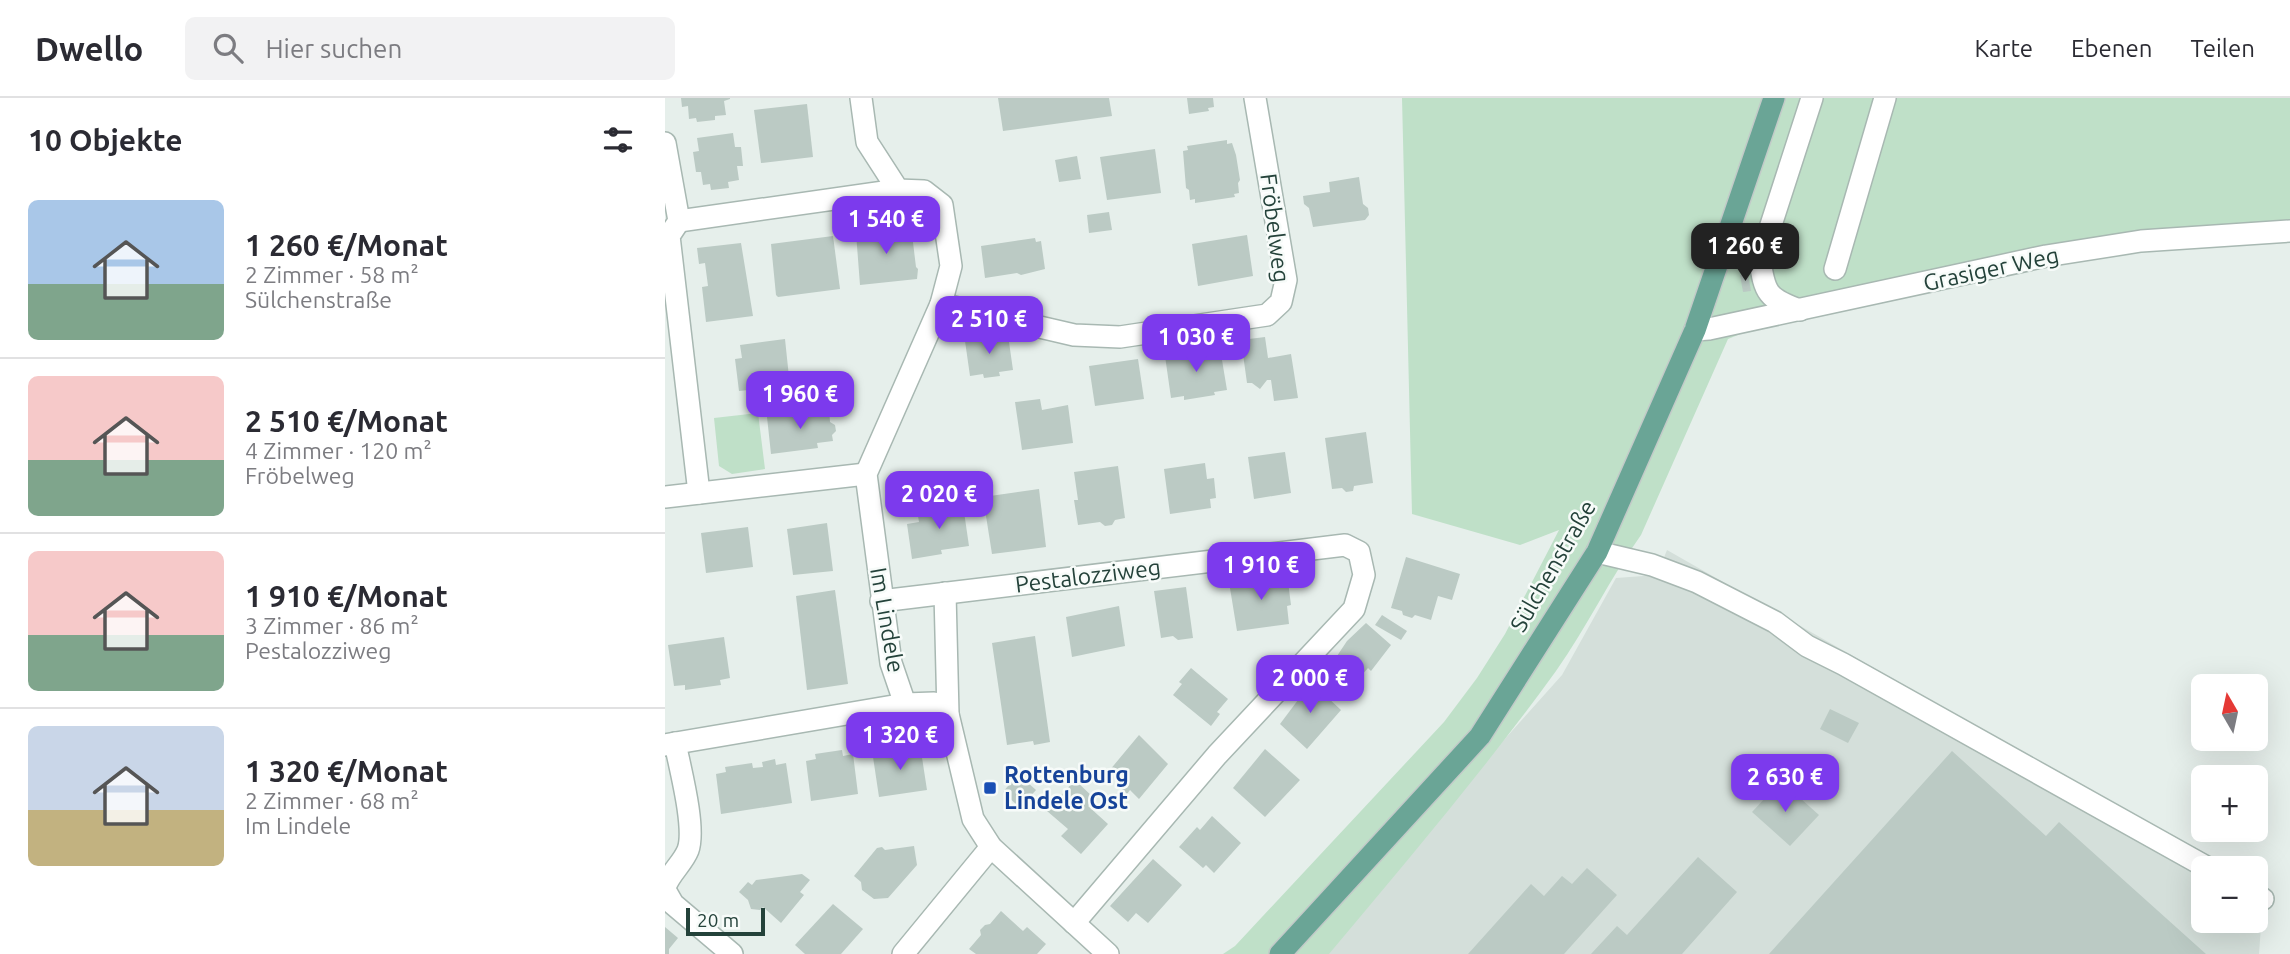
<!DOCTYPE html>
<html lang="de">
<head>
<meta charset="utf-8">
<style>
  :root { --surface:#fff; --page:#f2f2f3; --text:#2b2b33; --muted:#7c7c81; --line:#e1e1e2; --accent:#7c3aed }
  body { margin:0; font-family:Ubuntu,sans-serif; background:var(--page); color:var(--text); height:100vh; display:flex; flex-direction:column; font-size:26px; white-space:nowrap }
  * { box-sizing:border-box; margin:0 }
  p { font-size:23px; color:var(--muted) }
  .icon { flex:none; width:38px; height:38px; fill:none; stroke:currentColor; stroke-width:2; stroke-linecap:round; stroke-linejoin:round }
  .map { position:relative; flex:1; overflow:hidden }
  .panel { display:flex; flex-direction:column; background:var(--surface); width:665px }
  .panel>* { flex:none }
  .needle { width:46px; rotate:351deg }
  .buttons { position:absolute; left:1526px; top:576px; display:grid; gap:14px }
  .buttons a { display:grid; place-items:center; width:77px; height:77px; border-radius:10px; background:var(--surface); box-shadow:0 7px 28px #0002; font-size:35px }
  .scale { position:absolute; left:21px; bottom:18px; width:79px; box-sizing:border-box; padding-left:7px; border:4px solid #24423a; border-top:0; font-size:19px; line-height:24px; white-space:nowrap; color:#24423a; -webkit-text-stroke:5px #f7fbf9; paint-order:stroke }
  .price { position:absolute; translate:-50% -60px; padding:0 16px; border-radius:14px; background:var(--accent); color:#fff; font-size:23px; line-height:46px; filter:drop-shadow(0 2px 4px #0008) }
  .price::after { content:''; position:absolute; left:50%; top:42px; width:21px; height:16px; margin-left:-10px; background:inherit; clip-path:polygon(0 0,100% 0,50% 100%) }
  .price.selected { background:#222; color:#fff }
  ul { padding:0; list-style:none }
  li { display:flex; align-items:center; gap:21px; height:175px; padding:0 28px }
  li+li { border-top:2px solid var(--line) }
  li span { display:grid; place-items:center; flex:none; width:196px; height:140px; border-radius:10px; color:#555 }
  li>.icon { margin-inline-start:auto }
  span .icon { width:84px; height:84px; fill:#fffc; stroke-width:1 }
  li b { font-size:30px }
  h2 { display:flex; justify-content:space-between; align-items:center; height:84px; padding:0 28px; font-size:30px }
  header { display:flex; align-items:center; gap:42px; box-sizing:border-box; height:98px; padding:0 35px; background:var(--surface); border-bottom:2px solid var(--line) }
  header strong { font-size:33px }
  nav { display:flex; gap:38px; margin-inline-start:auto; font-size:24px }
  .search { width:490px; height:63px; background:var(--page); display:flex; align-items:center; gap:18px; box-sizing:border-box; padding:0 24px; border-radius:10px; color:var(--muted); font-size:26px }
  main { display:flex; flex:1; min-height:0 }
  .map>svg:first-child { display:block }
  .built { fill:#d4dfda }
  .green { fill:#bfe0c8 }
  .building { fill:#bbcac4 }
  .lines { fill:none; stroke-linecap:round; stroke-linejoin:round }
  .minor-casing { stroke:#a8b8b2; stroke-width:24 }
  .major-casing { stroke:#c2cac8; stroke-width:24 }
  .minor { stroke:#fff; stroke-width:21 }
  .major { stroke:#6aa596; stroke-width:21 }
  .transit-dot { fill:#1a4fb4; stroke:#f7fbf9; stroke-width:2.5 }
  .labels { text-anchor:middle; stroke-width:5; stroke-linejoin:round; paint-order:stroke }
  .street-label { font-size:23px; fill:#24423a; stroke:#f7fbf9 }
  .transit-label { font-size:23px; font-weight:bold; fill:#164399; stroke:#f7fbf9; text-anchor:start }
</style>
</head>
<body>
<header>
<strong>Dwello</strong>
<div class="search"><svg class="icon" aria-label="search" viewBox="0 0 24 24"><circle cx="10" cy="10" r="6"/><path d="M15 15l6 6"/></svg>Hier suchen</div>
<nav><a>Karte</a><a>Ebenen</a><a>Teilen</a></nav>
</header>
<main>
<section class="panel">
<h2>10 Objekte<svg class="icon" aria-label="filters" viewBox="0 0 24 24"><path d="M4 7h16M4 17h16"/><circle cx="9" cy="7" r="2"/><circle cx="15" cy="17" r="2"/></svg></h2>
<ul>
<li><span style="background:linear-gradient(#a9c7e8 60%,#7fa58c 0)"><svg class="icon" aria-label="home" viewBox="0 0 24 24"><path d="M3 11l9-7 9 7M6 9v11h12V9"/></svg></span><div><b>1 260 €/Monat</b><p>2 Zimmer · 58 m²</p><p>Sülchenstraße</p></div></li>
<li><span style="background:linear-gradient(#f6c9c9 60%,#7fa58c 0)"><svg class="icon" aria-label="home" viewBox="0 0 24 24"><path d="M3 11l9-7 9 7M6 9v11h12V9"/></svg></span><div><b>2 510 €/Monat</b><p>4 Zimmer · 120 m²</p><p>Fröbelweg</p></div></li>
<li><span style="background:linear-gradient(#f6c9c9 60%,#7fa58c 0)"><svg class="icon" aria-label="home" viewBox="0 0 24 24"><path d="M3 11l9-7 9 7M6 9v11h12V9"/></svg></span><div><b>1 910 €/Monat</b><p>3 Zimmer · 86 m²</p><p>Pestalozziweg</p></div></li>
<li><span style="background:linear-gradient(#c9d6e8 60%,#c2b280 0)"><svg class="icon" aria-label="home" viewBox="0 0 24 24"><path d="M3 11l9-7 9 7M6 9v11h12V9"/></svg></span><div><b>1 320 €/Monat</b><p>2 Zimmer · 68 m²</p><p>Im Lindele</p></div></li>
</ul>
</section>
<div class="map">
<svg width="1625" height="856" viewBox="0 0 1625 856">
  <rect width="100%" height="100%" fill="#e6efeb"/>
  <polygon class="built" points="1002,452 1288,615 1546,770 1538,770 1538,822 1591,822 1591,797 1598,801 1594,856 648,856 897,577 951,480 992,477"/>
  <g class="green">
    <path d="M737,0H1625V133L1476,143L1135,212L1063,241L976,437C945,480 922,529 891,573C820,671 742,763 664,856H558L570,848L779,624L812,580L840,536L894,432L855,447L747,416Z"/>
    <polygon points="93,315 100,371 67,376 54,368 49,320"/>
  </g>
  <g class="building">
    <polygon points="16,0 65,0 65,1 59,3 61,17 50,18 50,22 32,24 31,20 24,21 23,8 17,9"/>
    <polygon points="333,0 444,0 447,18 338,33"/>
    <polygon points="522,0 548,0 549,9 543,10 544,13 524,16"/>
    <polygon points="142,6 148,59 96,65 89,12"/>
    <polygon points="68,35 70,49 76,49 78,68 72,68 74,82 63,84 64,90 46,92 45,86 38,87 36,74 31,74 28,54 34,53 32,40"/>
    <polygon points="562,42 562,46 567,45 571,57 575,82 573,85 574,95 569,96 570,99 530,105 530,101 525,102 524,92 521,90 518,53 523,52 522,48"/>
    <polygon points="490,51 496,95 442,102 435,59"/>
    <polygon points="412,58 416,81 394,84 390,62"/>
    <polygon points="694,79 698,106 703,110 704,117 700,122 648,129 644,110 639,106 638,98 665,94 664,84"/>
    <polygon points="444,114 447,132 424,135 422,117"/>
    <polygon points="246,128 251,169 253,171 252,181 195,187 191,135"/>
    <polygon points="582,137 588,178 533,188 527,146"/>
    <polygon points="168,138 175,191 113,199 111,197 106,146"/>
    <polygon points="370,140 371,144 376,143 380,171 356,177 352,175 320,180 316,148"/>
    <polygon points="76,145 88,218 41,224 37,189 43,188 40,165 34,166 32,150"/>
    <polygon points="1083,176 1086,193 1078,194 1075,177"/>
    <polygon points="327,237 327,239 343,237 348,272 334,274 335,278 319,280 318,276 305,278 300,243"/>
    <polygon points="600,239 603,260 626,256 633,300 609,303 606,282 602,282 595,291 587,285 582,285 576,242"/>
    <polygon points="120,241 124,279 100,282 101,290 74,293 70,261 77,260 75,247"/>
    <polygon points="555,250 562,292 549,294 550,297 519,302 519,298 506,300 500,258"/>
    <polygon points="473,261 479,301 430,308 424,268"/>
    <polygon points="375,301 377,312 403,307 408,345 357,352 350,304"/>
    <polygon points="164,311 165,324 170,327 171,333 167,337 168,343 152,345 153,350 106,356 102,319"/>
    <polygon points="701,334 708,385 689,388 688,393 681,394 677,390 667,391 660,340"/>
    <polygon points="620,354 626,395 589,401 583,359"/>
    <polygon points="540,365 542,381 549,380 551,400 545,401 546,410 505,416 499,371"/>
    <polygon points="453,368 460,420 450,422 447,427 440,428 435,424 413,427 409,402 413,402 409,374"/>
    <polygon points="374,391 381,449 327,456 318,399"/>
    <polygon points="297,400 304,448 276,452 277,456 247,461 242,426 254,424 253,418 271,415 270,409 285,406 285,402"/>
    <polygon points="162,425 168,473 128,477 122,431"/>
    <polygon points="83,429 88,469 41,475 36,435"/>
    <polygon points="741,459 795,476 787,502 773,498 766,522 750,517 747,520 738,517 737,513 726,510"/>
    <polygon points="603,474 603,479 622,476 626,507 622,508 624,526 572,533 564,484 591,481 591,475"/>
    <polygon points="521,489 528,540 513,542 508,538 496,540 489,493"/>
    <polygon points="170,492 183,586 142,592 131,498"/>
    <polygon points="454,508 460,548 407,559 401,519"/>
    <polygon points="717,517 742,533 736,542 710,527"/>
    <polygon points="701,525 726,547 706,573 703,570 695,579 672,558 682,543"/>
    <polygon points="370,538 385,644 369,647 368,643 342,647 327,545"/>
    <polygon points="59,539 65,580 55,582 56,587 20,592 20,587 9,588 3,547"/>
    <polygon points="526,570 563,601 552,614 555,616 546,628 508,597 517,586 514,584"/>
    <polygon points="648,582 663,595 661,598 676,612 642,651 615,626"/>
    <polygon points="1165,611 1194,625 1183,645 1155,631"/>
    <polygon points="474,637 503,666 474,701 465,692 462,696 452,686 455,682 444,673"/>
    <polygon points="244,649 245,654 256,653 262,692 214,699 208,659 219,658 218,652"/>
    <polygon points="600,651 635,682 600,719 568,690"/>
    <polygon points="177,652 178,658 188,656 193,696 146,703 141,663 151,661 150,656"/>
    <polygon points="1287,653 1381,738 1394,724 1541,856 1104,856"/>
    <polygon points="110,661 111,667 121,665 127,705 56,716 51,676 61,674 60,669 87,665 88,670 98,669 97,664"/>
    <polygon points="353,676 371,692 355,710 338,694"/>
    <polygon points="410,682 430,701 423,708 443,726 416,756 396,738 403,731 382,713"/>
    <polygon points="1116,683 1154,717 1125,748 1087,714"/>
    <polygon points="547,718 576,745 549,775 541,767 538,770 514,749 532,729 535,732"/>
    <polygon points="249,748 252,767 223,800 209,801 197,792 196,784 189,778 212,750 217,749 220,752"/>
    <polygon points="1033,759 1072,794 1017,856 926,856 952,828 962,837"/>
    <polygon points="488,761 517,787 483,825 471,815 463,824 445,808"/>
    <polygon points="922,770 952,797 899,856 803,856 866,786 879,798 897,778 907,786"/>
    <polygon points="137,776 145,782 135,794 139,797 116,825 98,809 95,812 86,811 83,802 74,794 83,784 87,787 91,782"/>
    <polygon points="168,806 198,831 176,856 140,856 130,847"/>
    <polygon points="336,813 358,833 362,829 381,846 372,856 311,856 304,851 316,837 315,832 320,827 325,826"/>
    <polygon points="0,829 13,840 4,851 4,856 0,856"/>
  </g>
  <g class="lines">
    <g class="minor-casing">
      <g id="minor">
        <polyline points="196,0 202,44 233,92 259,93 277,107 286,168 276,206 201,376 226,565 240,606"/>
        <polyline points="0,45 14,123 4,138 34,395"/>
        <polyline points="14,123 233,92"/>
        <polyline points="1170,171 1220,0"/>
        <polyline points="276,206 409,237 455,239 602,217 616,204 621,182 590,0"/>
        <path d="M1135,212C1103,201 1099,195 1095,161L1147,0"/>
        <polyline points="1030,232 1044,231 1381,158 1476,143 1625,133"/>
        <polyline points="0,399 201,376"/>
        <polyline points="932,454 987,467 1032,484 1110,524 1142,548 1178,566 1543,770"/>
        <polyline points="280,495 283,616 308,721 326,749 443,856"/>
        <polyline points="216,503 680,447 694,454 699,477 689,511 552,657 409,825"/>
        <polyline points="0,647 240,606 269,605 283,616"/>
        <path d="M0,789C5,775 18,765 23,752C31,730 15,670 10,645"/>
        <polyline points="0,792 8,806 67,856"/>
        <polyline points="1591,797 1598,801"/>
        <polyline points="238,856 326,749"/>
      </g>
    </g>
    <g class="major-casing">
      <polyline id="major" points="615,856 815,638 932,454 1030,232 1109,0"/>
    </g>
    <use href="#minor" class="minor"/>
    <use href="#major" class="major"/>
  </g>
  <rect class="transit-dot" x="318" y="683" width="14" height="14" rx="3.5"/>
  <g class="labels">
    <g class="street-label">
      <text transform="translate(610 130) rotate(83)" y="8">Fröbelweg</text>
      <text transform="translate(1326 171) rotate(-12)" y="8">Grasiger Weg</text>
      <text transform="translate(888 468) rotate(-60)" y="8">Sülchenstraße</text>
      <text transform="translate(423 478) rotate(-7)" y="8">Pestalozziweg</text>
      <text transform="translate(222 522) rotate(80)" y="8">Im Lindele</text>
    </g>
    <g class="transit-label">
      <text x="339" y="685">Rottenburg<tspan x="339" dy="26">Lindele Ost</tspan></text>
    </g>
  </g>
</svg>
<div class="buttons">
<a><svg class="needle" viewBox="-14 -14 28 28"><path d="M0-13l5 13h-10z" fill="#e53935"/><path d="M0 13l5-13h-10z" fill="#7c7c81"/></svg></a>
<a>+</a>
<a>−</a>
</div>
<div class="scale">20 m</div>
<b class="price" style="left:221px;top:158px">1 540 €</b>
<b class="price selected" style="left:1080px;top:185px">1 260 €</b>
<b class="price" style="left:324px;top:258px">2 510 €</b>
<b class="price" style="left:531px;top:276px">1 030 €</b>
<b class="price" style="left:135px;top:333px">1 960 €</b>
<b class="price" style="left:274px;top:433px">2 020 €</b>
<b class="price" style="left:596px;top:504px">1 910 €</b>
<b class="price" style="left:645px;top:617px">2 000 €</b>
<b class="price" style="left:235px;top:674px">1 320 €</b>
<b class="price" style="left:1120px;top:716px">2 630 €</b>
</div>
</main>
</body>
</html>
